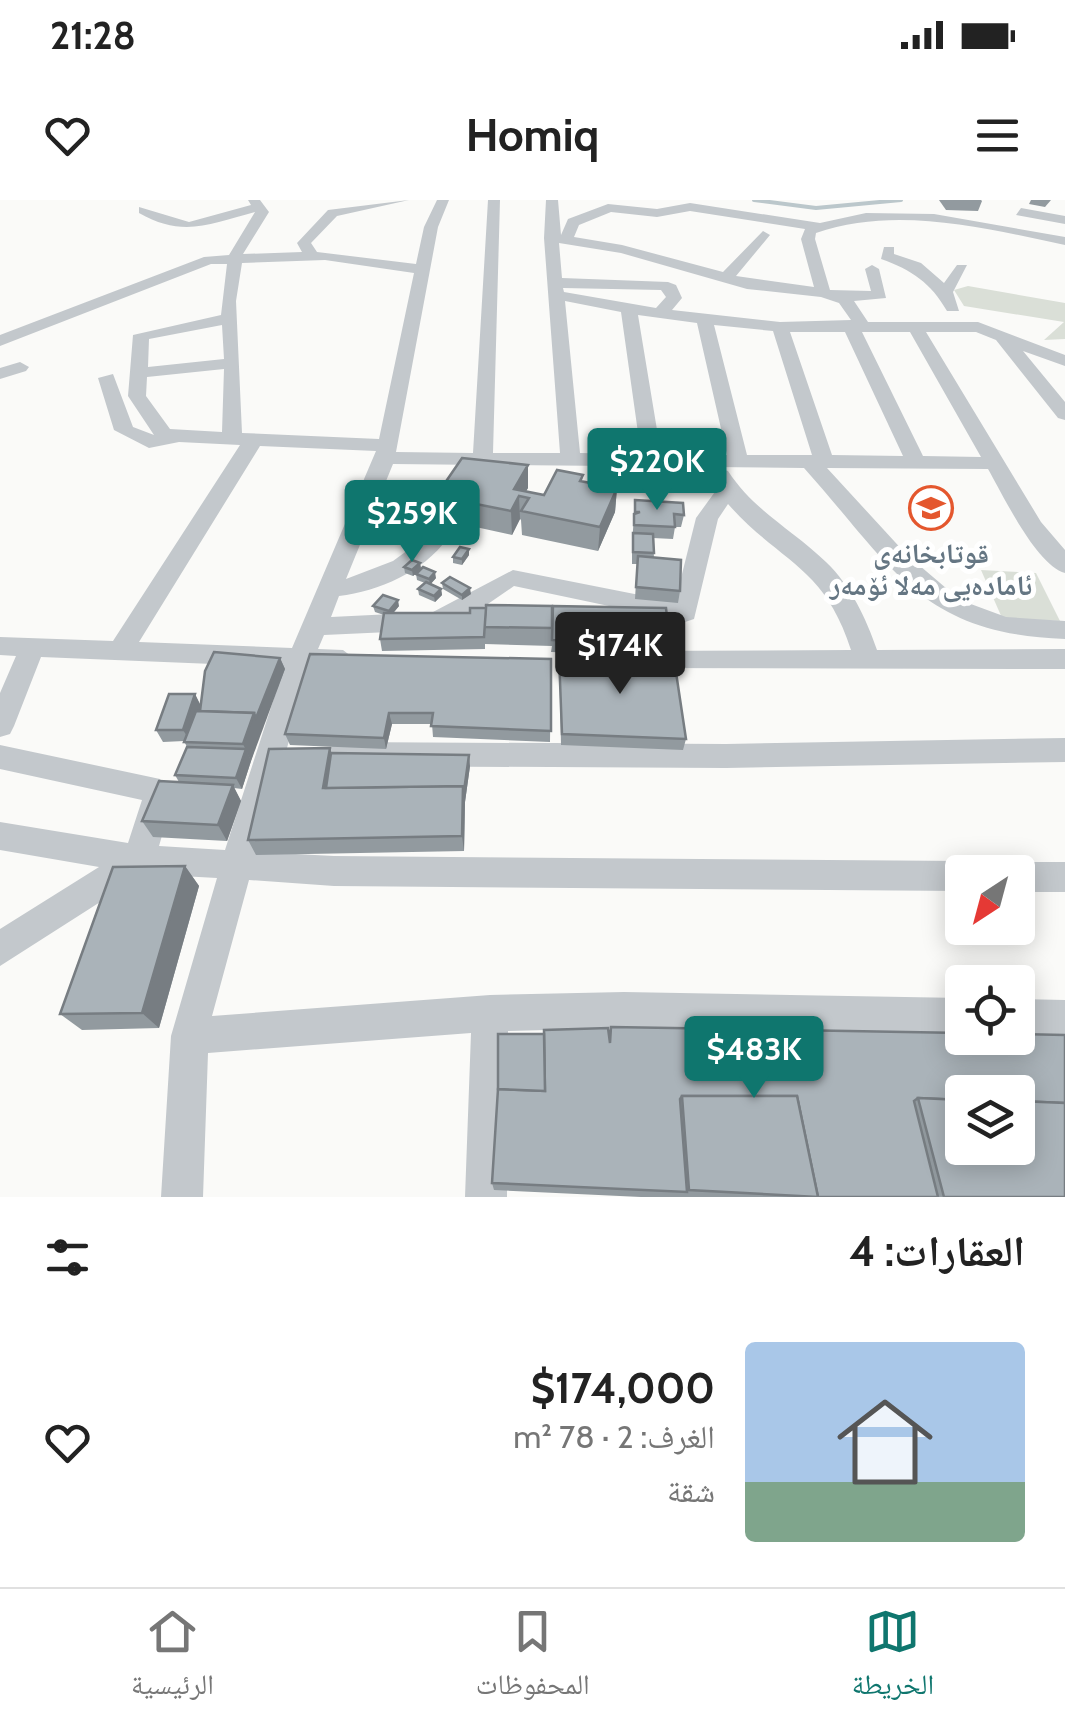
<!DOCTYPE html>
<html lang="ar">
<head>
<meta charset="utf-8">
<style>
  :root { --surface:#fff; --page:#f2f2f2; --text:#222; --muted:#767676; --line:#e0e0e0; --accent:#0f766e }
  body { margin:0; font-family:Cabin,"Noto Naskh Arabic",sans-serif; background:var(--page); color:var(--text); direction:rtl; height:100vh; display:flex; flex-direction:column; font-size:38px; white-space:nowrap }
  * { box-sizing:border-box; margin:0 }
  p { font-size:32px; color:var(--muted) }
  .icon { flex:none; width:55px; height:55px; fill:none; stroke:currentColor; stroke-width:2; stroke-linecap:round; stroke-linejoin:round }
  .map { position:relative; height:997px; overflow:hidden; direction:ltr }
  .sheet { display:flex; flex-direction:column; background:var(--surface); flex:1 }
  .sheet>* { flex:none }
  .needle { width:65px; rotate:216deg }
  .buttons { position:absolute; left:945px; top:655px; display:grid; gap:20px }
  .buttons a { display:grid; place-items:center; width:90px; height:90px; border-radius:10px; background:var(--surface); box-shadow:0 5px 25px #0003; font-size:50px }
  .price { position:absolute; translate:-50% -85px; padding:0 22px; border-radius:10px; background:var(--accent); color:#fff; font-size:32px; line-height:65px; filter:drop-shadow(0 2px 5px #0008) }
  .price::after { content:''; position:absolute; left:50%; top:60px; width:30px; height:22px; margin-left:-15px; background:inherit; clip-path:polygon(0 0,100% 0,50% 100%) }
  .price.selected { background:#222; color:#fff }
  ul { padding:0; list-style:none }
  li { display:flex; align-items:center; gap:30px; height:250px; padding:0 40px }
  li+li { border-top:2px solid var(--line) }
  li span { display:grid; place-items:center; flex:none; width:280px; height:200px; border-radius:10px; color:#555 }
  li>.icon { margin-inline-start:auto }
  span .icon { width:120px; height:120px; fill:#fffc; stroke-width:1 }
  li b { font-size:42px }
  h2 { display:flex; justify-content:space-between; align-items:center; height:120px; padding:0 40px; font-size:42px }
  .status { display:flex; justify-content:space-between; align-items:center; height:70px; padding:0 50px; background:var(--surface); direction:ltr }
  .status svg { height:28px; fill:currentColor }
  header { display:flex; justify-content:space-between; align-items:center; height:130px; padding:0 40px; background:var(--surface); font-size:45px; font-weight:800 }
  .tabs { display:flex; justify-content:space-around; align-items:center; height:140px; border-top:2px solid var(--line); background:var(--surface); font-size:28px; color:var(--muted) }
  .tabs a { display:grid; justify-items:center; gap:5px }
  .tabs .selected { color:var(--accent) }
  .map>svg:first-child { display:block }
  .green { fill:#dadfd7 }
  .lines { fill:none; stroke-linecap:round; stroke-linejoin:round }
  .stream { stroke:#bbc7cb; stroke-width:4 }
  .minor { fill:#c3c8cc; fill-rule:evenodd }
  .wall { fill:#929a9f }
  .shaded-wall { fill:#777d82 }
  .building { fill:#aab3b9; stroke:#777d82; stroke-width:2.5 }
  .labels { text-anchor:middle; stroke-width:10; stroke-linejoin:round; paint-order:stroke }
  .far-poi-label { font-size:28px; font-weight:bold; fill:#657683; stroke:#fff }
</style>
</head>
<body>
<div class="status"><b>21:28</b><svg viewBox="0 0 49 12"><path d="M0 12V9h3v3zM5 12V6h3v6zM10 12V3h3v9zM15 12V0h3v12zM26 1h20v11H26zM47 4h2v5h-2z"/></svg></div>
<header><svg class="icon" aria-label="menu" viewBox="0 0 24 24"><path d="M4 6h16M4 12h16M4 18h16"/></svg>Homiq<svg class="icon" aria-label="heart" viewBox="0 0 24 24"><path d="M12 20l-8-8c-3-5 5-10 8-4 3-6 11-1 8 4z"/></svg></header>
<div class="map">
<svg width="1065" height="997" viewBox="0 0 1065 997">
  <rect width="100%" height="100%" fill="#fafaf8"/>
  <g class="green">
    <polygon points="968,86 1065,103 1065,139 1044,140 1064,122 964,106 954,90"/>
    <polygon points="981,370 1036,373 1060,421 1002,418"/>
  </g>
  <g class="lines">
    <polyline class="stream" points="754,0 816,8 901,0"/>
    <g class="minor">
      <path d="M248,0H260L269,12L243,54L302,52L297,43L328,10L409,0L337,16L311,43L317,52L416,64L424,27L437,0H449L438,27L396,252L473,253L488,0H500L493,253H560L544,38L546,0H558L561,35L568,19L608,4L657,9L690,3L820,23L866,13L934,14L1065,37V45C985,28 896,5 816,33L815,39L830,90L871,91L865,69L872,65L879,69L886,98L854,101L868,122H978L1065,155V166L1023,151L1065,202V220L1058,218L996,140L976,132H926L1041,322L1065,350V373C1036,365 1003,295 988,269L827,268L906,354L960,400L1006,417L1065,421V439C920,434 892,366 804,268L393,264L346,379L393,361L423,339L408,322L411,317H427L447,339C423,372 379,391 339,396L331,417L433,412L513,370L675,402L696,318L717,289L711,275L721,269L728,271C754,311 792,329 826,362C851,386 866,418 877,450L1065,449V469L627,468L623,461L636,451L851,450C824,365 780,363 728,304L718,319L694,419L685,422L514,386L466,419L433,430L324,435L318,449L343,450L356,460L343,470L310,468L257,652L334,656L962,661L974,665L977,672H962V691L334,686L249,680L212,816L490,795L624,792L962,798V834L624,828L508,831L507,997H465L471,833L208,853L203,997H161L171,836L217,678L144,674L0,766V729L99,667L0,650V622L128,643L142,600L0,569V545L160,579L173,597L159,646L225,650L284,467L41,457L14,526L10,534L0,537V493L16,456L0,455V437L113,441L240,245L179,242L149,248L114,230L98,178L113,174L133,227L154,235L128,196L133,135L221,115L227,64H211L0,146V135L204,57L229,55L255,12C210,24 183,38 139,13V7L189,22L251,5ZM690,11L805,29L801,39L814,87L736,76L770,35L763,31L723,72L622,45L574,37L579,25L611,12L657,17ZM559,43L621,53L747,89L821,97L839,103L851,120L780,122L672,110L682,98L676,85L668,82L562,78ZM325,60L414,73L379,239L242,233L236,101L242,63ZM563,88L661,90L666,97L656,108L564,92ZM565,101L621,112L641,254L580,253ZM638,115L697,123L727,255L661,254ZM222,125L224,159L148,167L149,139ZM714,125L773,131L812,255H747ZM790,132H845L903,256L832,255ZM862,132H910L981,257L923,256ZM224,169L222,232L170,229L146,196L147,177ZM260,246L376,251L292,448L139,442Z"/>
      <polygon points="1021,8 1065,16 1065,24 1016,15"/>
      <path d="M884,47H894V54L921,63L944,83L957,65H967L953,92L959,111H947C931,83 912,70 881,59Z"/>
      <polygon points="20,162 29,167 26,171 0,179 0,168"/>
      <polygon points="1065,538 1065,562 726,568 342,566 332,562 327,554 332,546 342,542 726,544"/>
      <polygon points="1018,662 1065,662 1065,692 1018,692 1018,672 1004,672"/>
      <polygon points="1018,799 1065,800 1065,836 1018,835"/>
    </g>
  </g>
  <g class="wall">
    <polygon points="939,0 981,0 982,1 978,11 946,10"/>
    <polygon points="1031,0 1051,0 1045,7 1029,4"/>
    <polygon points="583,275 582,281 617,288 615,312 598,351 522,335 521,320 520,319 512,335 439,319 436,296 528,288 526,291 544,295"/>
    <polygon points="635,300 684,315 681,327 675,327 673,339 653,338 654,358 680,391 678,403 635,399 637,364 632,364 632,345"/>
    <polygon points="469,349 469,355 462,365 453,363 453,357"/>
    <polygon points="420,363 421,369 413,376 405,373 404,367"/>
    <polygon points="416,374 436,378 430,384 441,389 442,395 435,402 419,395 418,389 425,383 417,380"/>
    <polygon points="442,383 471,394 462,400 443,389"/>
    <polygon points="373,406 399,406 393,413 470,413 670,443 667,455 551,452 552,446 485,444 485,449 382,451 380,439 384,415 375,412"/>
    <polygon points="559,455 686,539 683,550 561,545"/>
    <polygon points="280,458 285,469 261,530 242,589 234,588 241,601 227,641 153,637 142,621 179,582 175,575 187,547 184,541 163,542 156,530 195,494 200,505"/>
    <polygon points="551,459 550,542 433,537 432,524 392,524 386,549 290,545 285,534"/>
    <polygon points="330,548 331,553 470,566 465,602 464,651 256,655 248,640"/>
    <polygon points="185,666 199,686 159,828 82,830 60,814"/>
    <polygon points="611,827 962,833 1065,997 641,997 494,990 492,983 544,834 609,834"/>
  </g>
  <g class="shaded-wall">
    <polygon points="528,265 528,288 523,296 519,296 520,319 512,335 511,311 514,289"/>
    <polygon points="617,288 615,312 598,351 600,327"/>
    <polygon points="469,349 469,355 462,365 462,359"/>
    <polygon points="420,363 421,369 413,376 412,370"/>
    <polygon points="435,372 436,378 430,385 429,379"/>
    <polygon points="470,388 471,394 462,400 462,395"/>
    <polygon points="441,389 442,395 435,402 434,396"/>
    <polygon points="398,400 399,406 390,417 389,411"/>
    <polygon points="280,458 285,469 251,561 243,544 254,513"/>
    <polygon points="195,494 201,506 190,541 183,530"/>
    <polygon points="389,513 392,524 386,549 384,538"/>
    <polygon points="330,548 335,565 330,593 323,588"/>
    <polygon points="246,549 251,561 242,589 236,578"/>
    <polygon points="469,555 470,566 465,602 464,651 462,636 463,586"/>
    <polygon points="233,585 241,601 227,641 218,625"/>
    <polygon points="185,666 199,686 159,828 142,813"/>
  </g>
  <g class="building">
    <polygon points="462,258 528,265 514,289 544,295 557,270 583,275 580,281 617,288 600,327 521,311 529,298 519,296 511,311 436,296"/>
    <polygon points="635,300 683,303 684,315 674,314 675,327 634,325 634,314 640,312 635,312"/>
    <polygon points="633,333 653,334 654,353 633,352"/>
    <polygon points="460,347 469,349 462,359 453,357"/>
    <polygon points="638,356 681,360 680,391 636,387"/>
    <polygon points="412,360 420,363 412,370 404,367"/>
    <polygon points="423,367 435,372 429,379 416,374"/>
    <polygon points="450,377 470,388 462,395 442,383"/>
    <polygon points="426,382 441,389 434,396 418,389"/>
    <polygon points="383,395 398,400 389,411 373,406"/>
    <polygon points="486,405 552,406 552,428 484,427"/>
    <polygon points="553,406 666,408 670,443 552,440"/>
    <polygon points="470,408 486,408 484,437 380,439 384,413 470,413"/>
    <polygon points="214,452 280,458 256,518 254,513 200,511 205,471"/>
    <polygon points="310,454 551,459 551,531 431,526 433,513 389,513 384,538 285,534"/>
    <polygon points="559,455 674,459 686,539 562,534"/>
    <polygon points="169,494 195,494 183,530 156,530"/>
    <polygon points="196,511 254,513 243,544 184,542"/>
    <polygon points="187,547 246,549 236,578 175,575"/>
    <polygon points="330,548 323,588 463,586 462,636 248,640 269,549"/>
    <polygon points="331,553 469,555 464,591 463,586 326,588"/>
    <polygon points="159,581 233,585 218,625 142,621"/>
    <polygon points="185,666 142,813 60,814 113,667"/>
    <polygon points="611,827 962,833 962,838 1018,838 1018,834 1065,835 1065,903 1018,901 1018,892 962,892 962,900 918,898 914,901 938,997 818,997 797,896 682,896 680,899 687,992 492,983 498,889 545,891 544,830 608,828 610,843"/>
    <polygon points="498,834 544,834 545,891 498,889"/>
    <polygon points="682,896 797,896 818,997 689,990"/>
    <polygon points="918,898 962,900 962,948 1018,948 1018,901 1065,903 1065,997 944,997"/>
  </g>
  <defs>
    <g id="school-ring" transform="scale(2.25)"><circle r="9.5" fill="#fff" stroke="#e4572e" stroke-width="1.5"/><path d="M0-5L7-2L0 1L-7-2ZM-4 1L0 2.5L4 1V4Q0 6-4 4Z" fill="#e4572e"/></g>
  </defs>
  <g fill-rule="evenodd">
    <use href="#school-ring" x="931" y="308"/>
  </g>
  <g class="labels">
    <g class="far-poi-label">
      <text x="931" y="363">قوتابخانەی<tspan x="931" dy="32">ئامادەیی مەلا ئۆمەر</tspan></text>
    </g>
  </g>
</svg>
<div class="buttons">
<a><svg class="needle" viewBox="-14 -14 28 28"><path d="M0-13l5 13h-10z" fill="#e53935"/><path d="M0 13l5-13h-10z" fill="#767676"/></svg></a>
<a><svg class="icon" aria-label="locate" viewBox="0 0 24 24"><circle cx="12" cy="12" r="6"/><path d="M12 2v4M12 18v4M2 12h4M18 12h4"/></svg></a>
<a><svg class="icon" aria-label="layers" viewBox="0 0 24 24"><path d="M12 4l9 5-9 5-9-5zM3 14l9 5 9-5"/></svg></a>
</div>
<b class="price" style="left:657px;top:313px">$220K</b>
<b class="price" style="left:412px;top:365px">$259K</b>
<b class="price selected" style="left:620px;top:497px">$174K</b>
<b class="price" style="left:754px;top:901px">$483K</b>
</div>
<section class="sheet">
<h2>العقارات: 4<svg class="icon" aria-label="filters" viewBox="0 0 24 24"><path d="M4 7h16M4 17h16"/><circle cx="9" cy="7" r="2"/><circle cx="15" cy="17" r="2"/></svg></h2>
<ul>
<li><span style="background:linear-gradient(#a9c7e8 70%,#7fa58c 0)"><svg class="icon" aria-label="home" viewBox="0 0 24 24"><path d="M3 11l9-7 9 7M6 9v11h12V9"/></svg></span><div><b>$174,000</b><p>الغرف: 2 · 78 m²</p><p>شقة</p></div><svg class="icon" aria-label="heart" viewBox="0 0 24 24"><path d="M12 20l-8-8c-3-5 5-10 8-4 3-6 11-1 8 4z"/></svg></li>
</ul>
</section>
<nav class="tabs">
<a class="selected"><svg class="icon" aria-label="map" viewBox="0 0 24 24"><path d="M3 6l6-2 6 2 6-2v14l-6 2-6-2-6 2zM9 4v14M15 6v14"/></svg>الخريطة</a>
<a><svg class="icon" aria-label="saved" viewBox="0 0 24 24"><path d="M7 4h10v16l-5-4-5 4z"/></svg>المحفوظات</a>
<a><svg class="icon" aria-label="home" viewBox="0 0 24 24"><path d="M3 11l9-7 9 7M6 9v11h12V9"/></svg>الرئيسية</a>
</nav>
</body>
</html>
